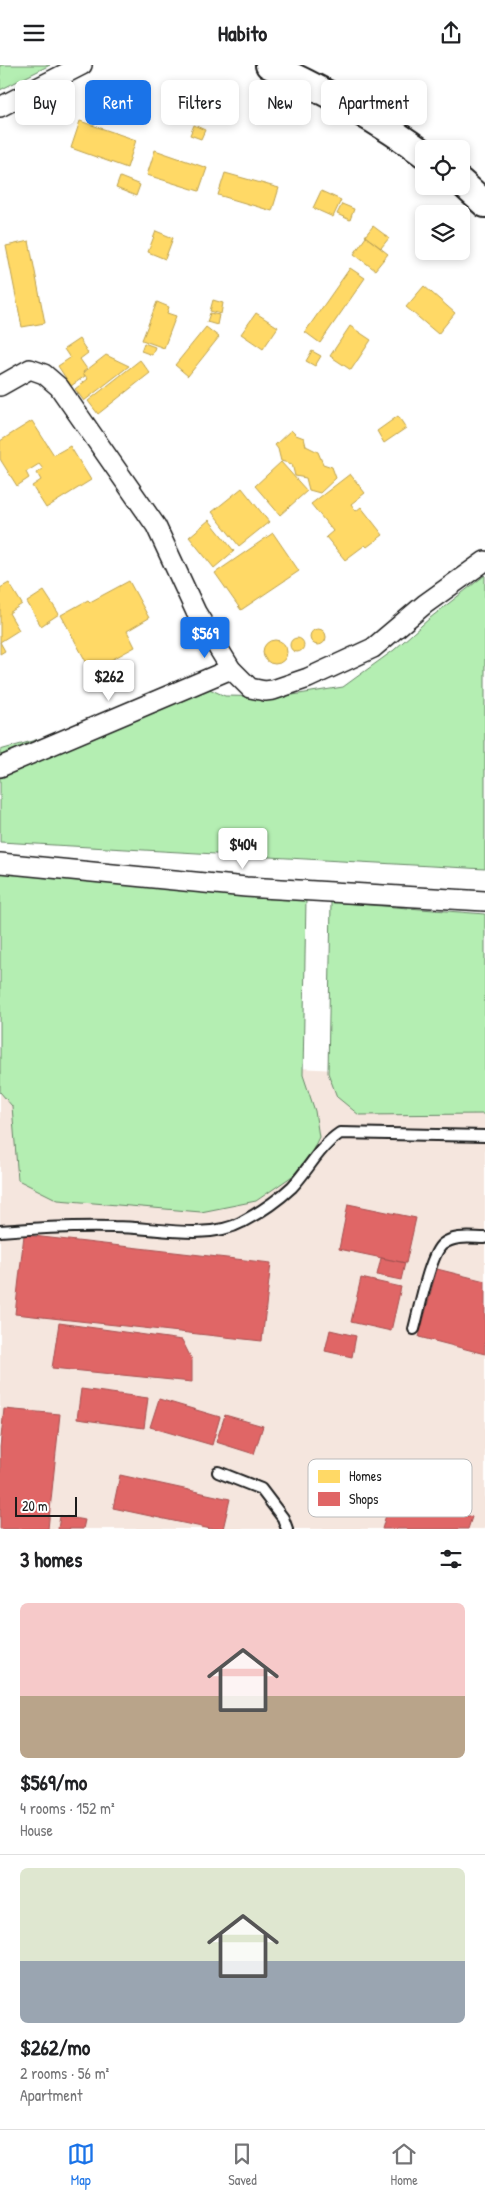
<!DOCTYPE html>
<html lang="en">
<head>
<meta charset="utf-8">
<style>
  :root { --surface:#fff; --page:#f2f2f2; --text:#202124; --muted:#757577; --line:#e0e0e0; --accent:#1a73e8 }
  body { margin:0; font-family:"Patrick Hand",sans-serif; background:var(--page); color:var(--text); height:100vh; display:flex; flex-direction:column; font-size:19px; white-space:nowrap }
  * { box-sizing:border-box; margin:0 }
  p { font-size:16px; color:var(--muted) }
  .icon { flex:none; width:28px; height:28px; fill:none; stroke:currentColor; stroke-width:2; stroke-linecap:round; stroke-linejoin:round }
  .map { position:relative; height:1464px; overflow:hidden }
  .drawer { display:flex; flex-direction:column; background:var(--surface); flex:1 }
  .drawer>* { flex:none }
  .top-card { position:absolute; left:15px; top:15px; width:455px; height:45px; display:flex; gap:10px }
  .buttons { position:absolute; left:415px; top:75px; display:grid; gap:10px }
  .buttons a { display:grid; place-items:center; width:55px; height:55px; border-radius:8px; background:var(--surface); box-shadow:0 2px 8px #0003; font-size:25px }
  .scale { position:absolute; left:15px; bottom:12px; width:62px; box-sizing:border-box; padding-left:5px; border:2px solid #1c1c1c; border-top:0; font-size:14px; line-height:18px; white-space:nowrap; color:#1c1c1c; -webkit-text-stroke:4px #fff; paint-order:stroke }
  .price { position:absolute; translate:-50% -42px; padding:0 11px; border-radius:5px; background:#fff; color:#222; font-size:16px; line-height:32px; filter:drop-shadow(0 1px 2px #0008) }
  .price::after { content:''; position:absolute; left:50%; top:30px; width:15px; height:11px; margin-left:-8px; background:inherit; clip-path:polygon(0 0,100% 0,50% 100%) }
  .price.on { background:var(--accent); color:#fff }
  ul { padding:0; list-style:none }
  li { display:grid; align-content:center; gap:10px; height:265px; padding:0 20px }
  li+li { border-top:1px solid var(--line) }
  li span { display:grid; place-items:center; height:155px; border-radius:8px; color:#555 }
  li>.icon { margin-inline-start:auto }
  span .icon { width:90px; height:90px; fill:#fffc; stroke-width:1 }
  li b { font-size:21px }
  h2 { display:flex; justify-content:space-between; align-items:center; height:60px; padding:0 20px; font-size:21px }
  .chip { padding:0 18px; border-radius:8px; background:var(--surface); box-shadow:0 2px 8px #0003; font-size:18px; line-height:45px }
  .chip.on { background:var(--accent); color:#fff }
  header { display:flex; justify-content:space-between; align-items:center; height:65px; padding:0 20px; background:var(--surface); font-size:22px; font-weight:800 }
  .menu { display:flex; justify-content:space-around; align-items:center; height:70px; border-top:1px solid var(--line); background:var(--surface); font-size:14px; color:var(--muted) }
  .menu a { display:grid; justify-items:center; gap:2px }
  .menu .on { color:var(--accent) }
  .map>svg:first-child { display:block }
  .built { fill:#f5e6de }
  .green { fill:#b4eeb2; stroke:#688567 }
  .homes { fill:#ffd966; stroke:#bba050 }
  .shops { fill:#e06666; stroke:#a55050 }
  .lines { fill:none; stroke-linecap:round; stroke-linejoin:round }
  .service-casing { stroke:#1c1c1c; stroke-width:14 }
  .minor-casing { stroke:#1c1c1c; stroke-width:22 }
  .secondary-casing { stroke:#1c1c1c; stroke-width:30 }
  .service { stroke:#fff; stroke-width:10 }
  .minor { stroke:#fff; stroke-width:19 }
  .secondary { stroke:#fff; stroke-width:26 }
  .key { fill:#fff; stroke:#bbb; stroke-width:1 }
  .key-label { font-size:14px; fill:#1c1c1c }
</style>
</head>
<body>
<header><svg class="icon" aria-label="menu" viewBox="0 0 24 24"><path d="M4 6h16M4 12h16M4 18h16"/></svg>Habito<svg class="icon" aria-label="share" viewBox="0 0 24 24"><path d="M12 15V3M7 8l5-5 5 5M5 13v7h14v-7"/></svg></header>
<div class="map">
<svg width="485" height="1464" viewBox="0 0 485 1464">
  <rect width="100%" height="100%" fill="#fff"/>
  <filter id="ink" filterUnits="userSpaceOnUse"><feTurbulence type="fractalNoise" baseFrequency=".02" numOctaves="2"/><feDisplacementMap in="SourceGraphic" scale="10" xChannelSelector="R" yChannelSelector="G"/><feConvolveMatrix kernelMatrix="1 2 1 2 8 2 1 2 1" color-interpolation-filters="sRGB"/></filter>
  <g filter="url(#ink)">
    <polygon class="built" points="0,987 485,1013 485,1464 0,1464"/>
    <g class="green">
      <polygon points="0,0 50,0 0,25"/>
      <polygon points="485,510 485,804 0,777 0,685 89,660 196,618 225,631 280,632 343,622 394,585 430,553"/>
      <polygon points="0,804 306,833 303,1010 315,1046 319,1072 304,1103 256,1136 201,1147 58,1135 18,1115 12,1041 0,1027"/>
      <polygon points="331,837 485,849 485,1049 359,1050 337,1032 328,1008"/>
    </g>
    <g class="homes">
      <polygon points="80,56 136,75 127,103 71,83"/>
      <polygon points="194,60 205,65 201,74 190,70"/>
      <polygon points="155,85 207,103 199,126 147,110"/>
      <polygon points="225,108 279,123 272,146 218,130"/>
      <polygon points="120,112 140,120 136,131 116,123"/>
      <polygon points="321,126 341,135 333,152 313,143"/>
      <polygon points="342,139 354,144 350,155 337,149"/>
      <polygon points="373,161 389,173 381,183 365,171"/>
      <polygon points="156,166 173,173 165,194 148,187"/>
      <polygon points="366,172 388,189 375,205 354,189"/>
      <polygon points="29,176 45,258 22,262 6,181"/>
      <polygon points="350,203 365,213 320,278 305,267"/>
      <polygon points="424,221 455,248 438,269 406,242"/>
      <polygon points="213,235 223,238 221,249 210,246"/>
      <polygon points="157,237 169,242 167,248 176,251 164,283 142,275"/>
      <polygon points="210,248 219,250 217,260 207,257"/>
      <polygon points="256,248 278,262 263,284 241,269"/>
      <polygon points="350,261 371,275 351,305 330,291"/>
      <polygon points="206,262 219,272 188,311 175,300"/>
      <polygon points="79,274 88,288 80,294 87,304 83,307 85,311 71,321 58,301 70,293 64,284"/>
      <polygon points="144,278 155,282 152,290 141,286"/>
      <polygon points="312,286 321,291 315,301 306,296"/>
      <polygon points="106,290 129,301 84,336 75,324 88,314 83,308"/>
      <polygon points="140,295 150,308 98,349 88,336"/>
      <polygon points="398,351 406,363 384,378 377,366"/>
      <polygon points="32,356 54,390 70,381 91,415 46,443 32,421 41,415 37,408 43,404 39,399 26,407 29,413 17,421 0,394 0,376"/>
      <polygon points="291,365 296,370 304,373 306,381 318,387 323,399 332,402 336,413 320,428 309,425 306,413 295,411 292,399 281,396 278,384 275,380"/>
      <polygon points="281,397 307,426 280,450 255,421"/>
      <polygon points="350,409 365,428 351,439 356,446 361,442 383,470 367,482 365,480 345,495 326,472 333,466 311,439"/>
      <polygon points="242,423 269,457 239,481 212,447"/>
      <polygon points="209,455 234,486 214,503 189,472"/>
      <polygon points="273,468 299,506 241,545 215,508"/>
      <polygon points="129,516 149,553 127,566 135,582 91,606 61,550 88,535 90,537"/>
      <polygon points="9,518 22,539 9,548 19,565 0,577 5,586 0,589 0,523"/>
      <polygon points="44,526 59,549 41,561 27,537"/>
      <circle cx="318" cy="572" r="8"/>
      <circle cx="297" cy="580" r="7"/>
      <circle cx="275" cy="587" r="12"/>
    </g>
    <g class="shops">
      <polygon points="348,1139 416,1153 406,1198 339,1184"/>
      <polygon points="24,1170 271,1198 262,1276 15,1249"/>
      <polygon points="381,1193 405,1198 401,1215 377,1210"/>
      <polygon points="437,1204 485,1216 485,1289 419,1272"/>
      <polygon points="361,1213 401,1222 391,1266 351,1257"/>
      <polygon points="59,1258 182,1275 192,1295 192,1317 52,1303"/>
      <polygon points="330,1265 356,1271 352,1292 325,1286"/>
      <polygon points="81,1324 148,1333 144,1363 77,1354"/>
      <polygon points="159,1334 220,1352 212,1380 150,1362"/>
      <polygon points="4,1344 60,1349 48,1464 0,1464 0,1382"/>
      <polygon points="225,1350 263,1361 254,1389 216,1377"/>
      <polygon points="120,1410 230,1434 223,1464 211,1464 113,1443"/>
      <polygon points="392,1429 472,1452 468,1464 382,1464"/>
      <polygon points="60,1451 85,1455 83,1464 58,1464"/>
    </g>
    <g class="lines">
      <g class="service-casing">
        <g id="service">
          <path d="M0,1166C38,1163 76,1161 114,1162C153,1162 208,1176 242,1157C259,1148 278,1135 292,1122C309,1104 319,1082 340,1068L485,1071"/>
          <path d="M414,1264C419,1246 430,1188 443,1179C455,1170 471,1173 485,1173"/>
          <polyline points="218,1407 261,1424 283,1453 287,1464"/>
        </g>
      </g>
      <g class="minor-casing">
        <g id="minor">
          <polyline points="0,42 82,0"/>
          <polyline points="0,321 30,304 44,309 59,322 156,461 196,547 231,604 250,623 265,626 273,625 308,613 373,583 425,539 485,496"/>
          <polyline points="0,702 231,604"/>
          <polyline points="0,798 246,822 485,836"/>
        </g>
      </g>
      <g class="secondary-casing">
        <g id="secondary">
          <path d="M269,0C323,25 376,53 424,89"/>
          <polyline points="461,117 485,139"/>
        </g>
      </g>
      <use href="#service" class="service"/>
      <use href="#minor" class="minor"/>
      <use href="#secondary" class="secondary"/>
    </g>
  </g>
  <rect x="308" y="1394" width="164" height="58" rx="8" class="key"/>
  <rect x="318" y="1405" width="22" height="13" fill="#ffd966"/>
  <rect x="318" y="1427" width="22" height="14" fill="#e06666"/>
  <g class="key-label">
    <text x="349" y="1416">Homes</text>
    <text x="349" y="1439">Shops</text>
  </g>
</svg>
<div class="buttons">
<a><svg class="icon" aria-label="locate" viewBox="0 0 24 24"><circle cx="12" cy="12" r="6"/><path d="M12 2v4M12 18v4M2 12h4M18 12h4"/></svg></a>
<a><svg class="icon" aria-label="layers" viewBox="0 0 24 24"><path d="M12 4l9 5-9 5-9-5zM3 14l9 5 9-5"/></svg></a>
</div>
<div class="scale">20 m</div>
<b class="price on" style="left:205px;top:594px">$569</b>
<b class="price" style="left:109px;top:637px">$262</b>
<b class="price" style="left:243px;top:805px">$404</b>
<div class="top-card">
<a class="chip">Buy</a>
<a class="chip on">Rent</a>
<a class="chip">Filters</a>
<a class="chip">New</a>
<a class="chip">Apartment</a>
</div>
</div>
<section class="drawer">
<h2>3 homes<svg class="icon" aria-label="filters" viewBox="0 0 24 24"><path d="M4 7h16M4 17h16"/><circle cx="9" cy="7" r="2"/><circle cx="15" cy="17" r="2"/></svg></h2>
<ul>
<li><span style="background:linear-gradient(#f6c9c9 60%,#b9a48a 0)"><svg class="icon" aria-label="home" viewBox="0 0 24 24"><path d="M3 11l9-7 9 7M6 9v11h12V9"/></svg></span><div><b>$569/mo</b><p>4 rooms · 152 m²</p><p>House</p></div></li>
<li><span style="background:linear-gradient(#dfe7d0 60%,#9aa5b1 0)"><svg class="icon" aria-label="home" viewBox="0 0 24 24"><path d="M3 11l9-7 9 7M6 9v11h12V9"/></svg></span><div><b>$262/mo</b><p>2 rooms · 56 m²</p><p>Apartment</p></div></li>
</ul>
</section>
<nav class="menu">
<a class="on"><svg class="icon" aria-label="map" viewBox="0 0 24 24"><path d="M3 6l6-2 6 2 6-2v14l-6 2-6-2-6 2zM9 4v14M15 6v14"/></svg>Map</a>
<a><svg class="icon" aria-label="saved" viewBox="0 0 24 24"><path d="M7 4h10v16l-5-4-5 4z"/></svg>Saved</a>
<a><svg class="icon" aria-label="home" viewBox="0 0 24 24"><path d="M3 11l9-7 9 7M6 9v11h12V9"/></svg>Home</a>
</nav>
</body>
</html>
